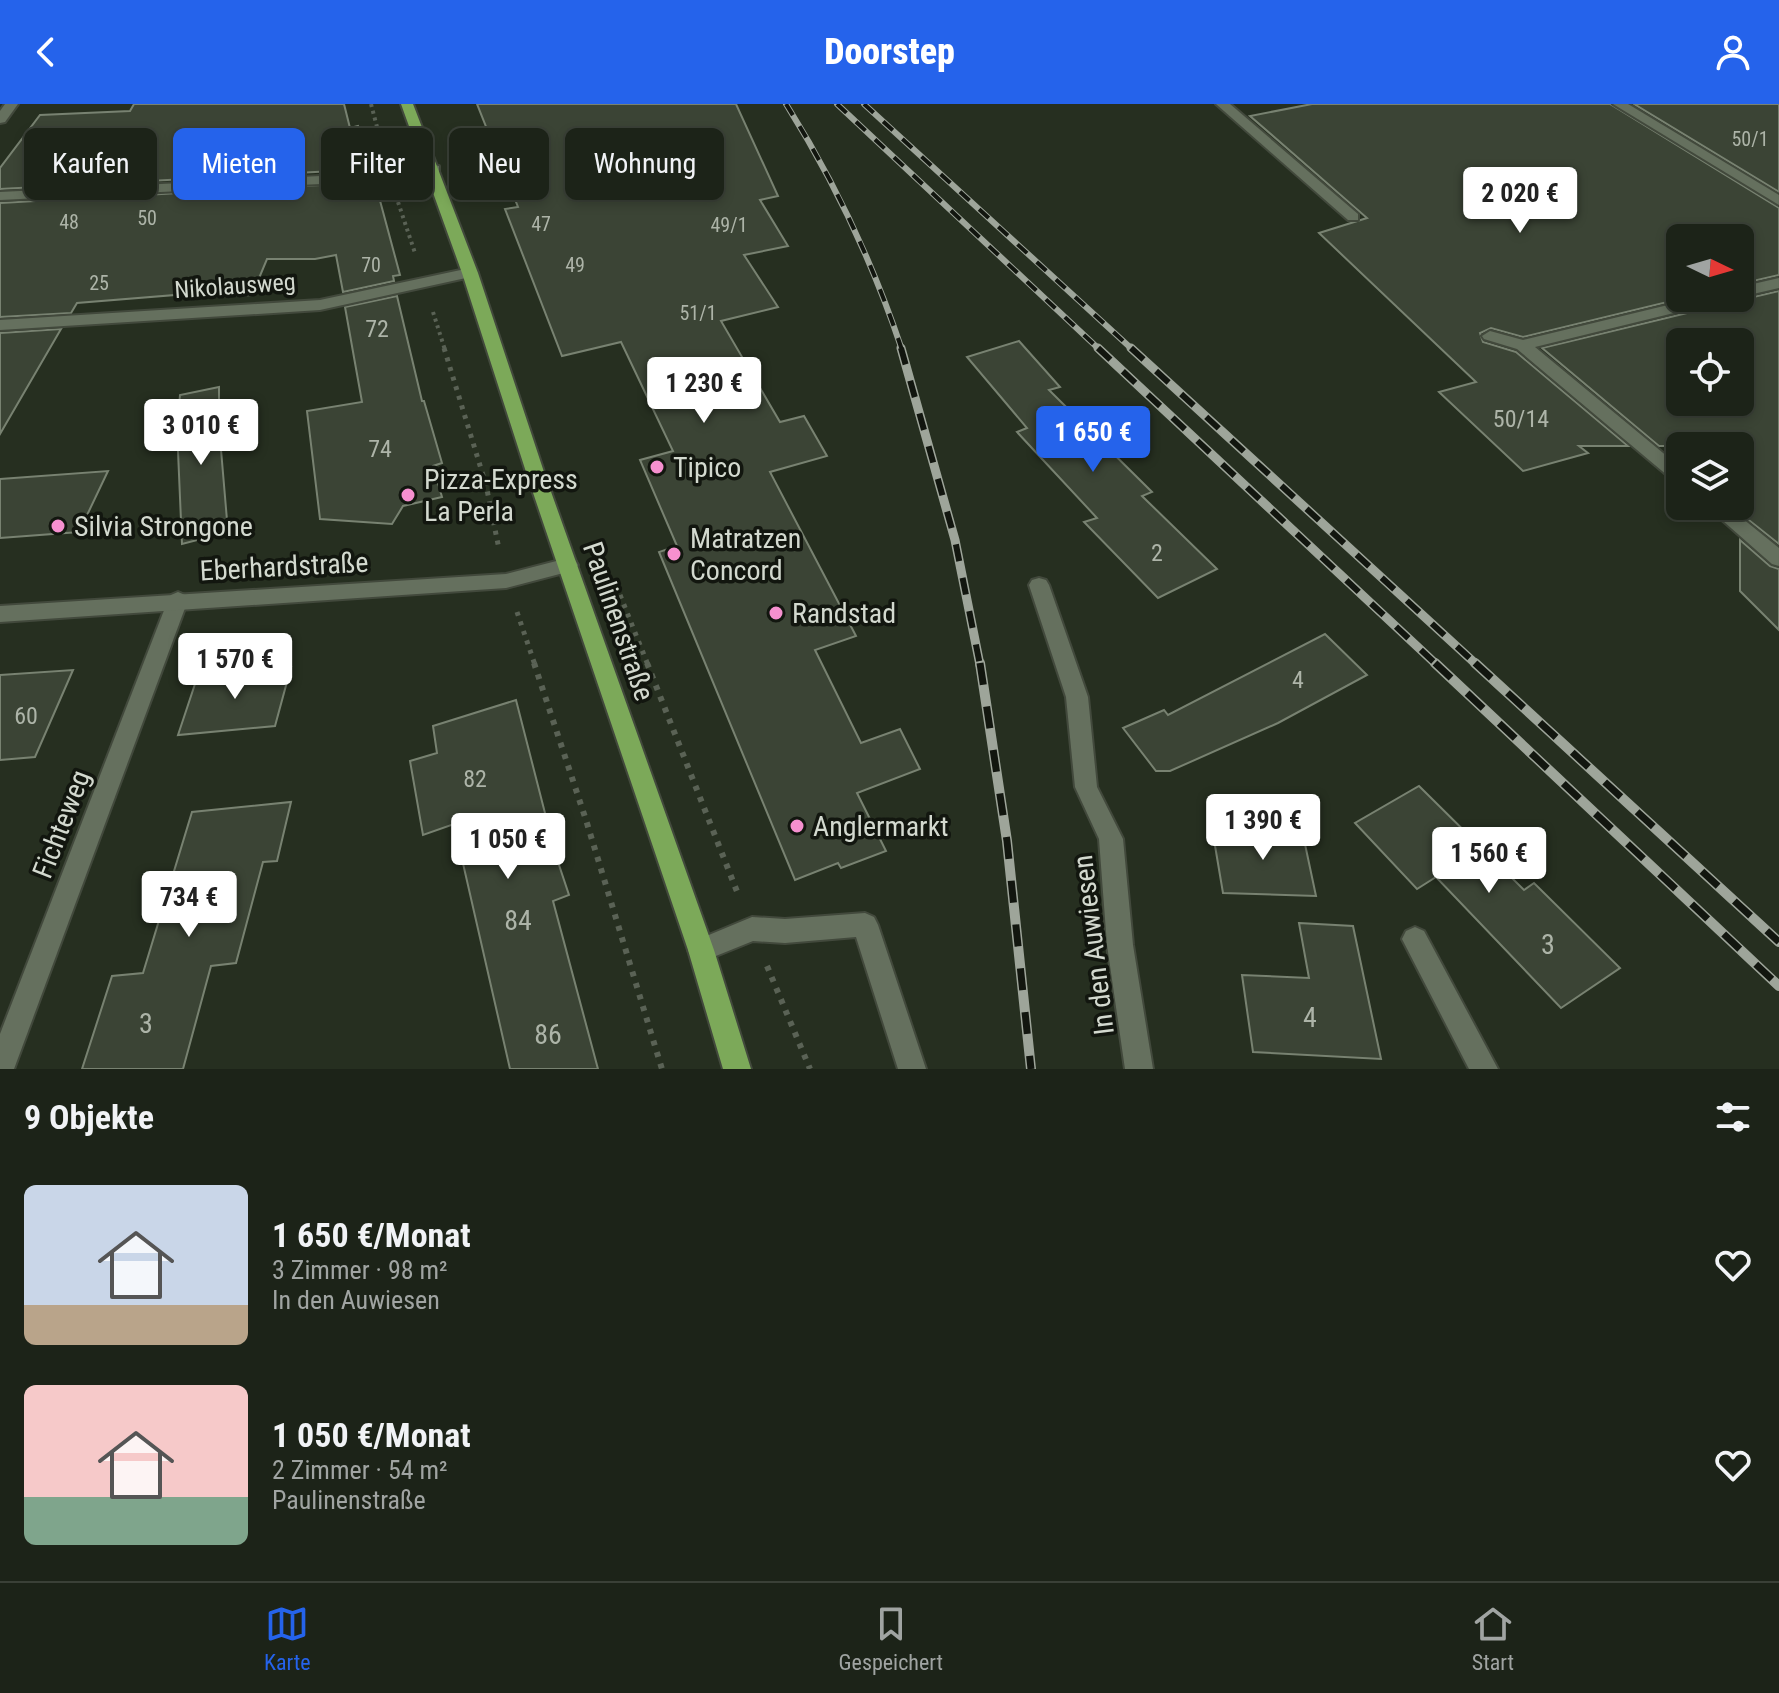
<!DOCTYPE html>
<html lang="de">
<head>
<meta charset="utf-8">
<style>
  :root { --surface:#1c2318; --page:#292f25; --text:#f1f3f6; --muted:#a0a4a2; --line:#3a4037; --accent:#2563eb }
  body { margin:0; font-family:"Roboto Condensed",sans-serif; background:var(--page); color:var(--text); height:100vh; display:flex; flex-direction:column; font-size:30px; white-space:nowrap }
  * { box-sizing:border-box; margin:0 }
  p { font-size:26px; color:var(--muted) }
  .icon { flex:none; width:44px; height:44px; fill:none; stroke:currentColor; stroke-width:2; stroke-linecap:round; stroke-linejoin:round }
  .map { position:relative; height:965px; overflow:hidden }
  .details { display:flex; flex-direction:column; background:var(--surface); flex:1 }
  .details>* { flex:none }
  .top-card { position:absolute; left:24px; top:24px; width:800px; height:72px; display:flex; gap:16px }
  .needle { width:52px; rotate:95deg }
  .tools { position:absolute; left:1666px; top:120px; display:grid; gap:16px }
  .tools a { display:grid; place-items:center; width:88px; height:88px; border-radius:12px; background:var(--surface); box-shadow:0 4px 12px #0003,0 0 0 2px var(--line); font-size:40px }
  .price { position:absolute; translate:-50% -68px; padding:0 18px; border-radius:8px; background:#fff; color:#222; font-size:26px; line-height:52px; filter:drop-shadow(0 2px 4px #0008) }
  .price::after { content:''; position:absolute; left:50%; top:48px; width:24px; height:18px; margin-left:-12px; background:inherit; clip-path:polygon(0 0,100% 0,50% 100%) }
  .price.current { background:var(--accent); color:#fff }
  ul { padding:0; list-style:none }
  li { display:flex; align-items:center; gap:24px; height:200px; padding:0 24px }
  li span { display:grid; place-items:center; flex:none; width:224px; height:160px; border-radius:12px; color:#555 }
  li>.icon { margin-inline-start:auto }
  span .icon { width:96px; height:96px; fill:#fffc; stroke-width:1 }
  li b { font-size:34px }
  h2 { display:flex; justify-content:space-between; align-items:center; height:96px; padding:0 24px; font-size:34px }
  .chip { padding:0 28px; border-radius:12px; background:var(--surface); box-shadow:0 4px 12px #0003,0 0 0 2px var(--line); font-size:28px; line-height:72px }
  .chip.current { background:var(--accent); color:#fff }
  header { display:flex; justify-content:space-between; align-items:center; height:104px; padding:0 24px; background:var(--accent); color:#fff; font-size:36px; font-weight:800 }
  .menu { display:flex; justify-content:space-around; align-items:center; height:112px; border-top:2px solid var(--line); background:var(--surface); font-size:22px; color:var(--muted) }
  .menu a { display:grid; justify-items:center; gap:4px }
  .menu .current { color:var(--accent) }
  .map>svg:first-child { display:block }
  .building { fill:#3b4435; stroke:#788271; stroke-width:2; fill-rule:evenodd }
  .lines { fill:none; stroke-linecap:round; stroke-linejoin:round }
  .service-casing { stroke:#42493c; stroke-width:4 }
  .minor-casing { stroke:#42493c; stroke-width:4 }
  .tertiary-casing { stroke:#42493c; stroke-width:4 }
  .primary-casing { stroke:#42493c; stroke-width:4 }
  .path-far2 { stroke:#5a6255; stroke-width:4; stroke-dasharray:3 4; stroke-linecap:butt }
  .path-far1 { stroke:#5a6255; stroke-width:5; stroke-dasharray:4 6; stroke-linecap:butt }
  .path { stroke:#5a6255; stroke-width:6; stroke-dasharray:5 7; stroke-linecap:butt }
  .service { fill:#65705e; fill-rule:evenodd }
  .minor { fill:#65705e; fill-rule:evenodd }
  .tertiary { fill:#65705e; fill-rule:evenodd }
  .primary { fill:#7ca959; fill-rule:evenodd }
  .rail-far2-casing { stroke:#9ea59a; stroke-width:6 }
  .rail-far1-casing { stroke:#9ea59a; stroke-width:9 }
  .rail-casing { stroke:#9ea59a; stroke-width:10 }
  .rail-far2 { stroke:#12160f; stroke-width:4; stroke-dasharray:13; stroke-linecap:butt }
  .rail-far1 { stroke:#12160f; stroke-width:6; stroke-dasharray:17; stroke-linecap:butt }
  .rail { stroke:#12160f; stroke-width:7; stroke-dasharray:22; stroke-linecap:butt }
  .poi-dot { fill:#f690cf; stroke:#12160f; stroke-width:3 }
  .labels { text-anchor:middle; stroke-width:7; stroke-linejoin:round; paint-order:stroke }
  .far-number-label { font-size:20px; fill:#adb4a8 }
  .far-street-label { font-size:24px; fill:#d3d9cf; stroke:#12160f }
  .number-label { font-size:24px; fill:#adb4a8 }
  .poi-label { font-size:28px; fill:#d3d9cf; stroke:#12160f; text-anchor:start }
  .street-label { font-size:28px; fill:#d3d9cf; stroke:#12160f }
  .near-number-label { font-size:28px; fill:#adb4a8 }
</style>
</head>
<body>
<header><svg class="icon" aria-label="back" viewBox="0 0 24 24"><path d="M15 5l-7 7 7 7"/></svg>Doorstep<svg class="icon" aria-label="person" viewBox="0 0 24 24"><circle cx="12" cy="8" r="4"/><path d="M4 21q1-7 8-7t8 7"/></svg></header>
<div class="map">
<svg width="1779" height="965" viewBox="0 0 1779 965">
  <rect width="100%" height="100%" fill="#262f20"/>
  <g class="building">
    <polygon points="134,0 344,0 350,24 358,22 371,65 0,85 0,64 40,11 130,7"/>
    <polygon points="477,0 736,0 778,92 760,96 788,142 744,151 778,203 721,217 780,318 804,312 827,352 770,368 856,532 815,546 861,639 900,625 920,665 857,689 886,747 841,764 838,759 795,776 659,448 677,442 640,356 673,347 621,238 562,252 505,105 518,103"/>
    <polygon points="1312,0 1610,0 1779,104 1779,171 1740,180 1740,134 1680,134 1680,194 1684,194 1523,233 1491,224 1480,229 1483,238 1516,248 1628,342 1579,342 1588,349 1523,367 1439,288 1476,278 1319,129 1367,114 1250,12"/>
    <polygon points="1634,0 1779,0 1779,88"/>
    <polygon points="375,78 400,171 393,172 394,177 343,188 336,151 315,155 267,155 252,191 186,194 188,190 77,199 71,209 0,213 0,99"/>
    <path d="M1779,187V440L1740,409V342H1659L1542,244L1724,200L1728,194L1741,196ZM1680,238H1740V298H1680Z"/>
    <polygon points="397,192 422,297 424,297 442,359 433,362 442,393 403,402 392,420 320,415 307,307 362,298 345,203"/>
    <polygon points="61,225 0,330 0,229"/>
    <polygon points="1019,237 1060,283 1049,286 1152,388 1142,392 1217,465 1158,494 1084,418 1097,414 1017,328 1027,324 967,253"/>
    <polygon points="219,283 219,322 228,428 182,440 177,324 180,291"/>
    <polygon points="108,367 79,428 0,434 0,375"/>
    <polygon points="1740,436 1770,462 1779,465 1779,526 1740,487"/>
    <polygon points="1325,530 1367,571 1278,619 1170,667 1156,667 1123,624 1164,606 1168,611"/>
    <polygon points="291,563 275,622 178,631 198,571"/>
    <polygon points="73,566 35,653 0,656 0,571"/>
    <polygon points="516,596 556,752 569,791 553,797 598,965 510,965 454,720 423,731 410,657 437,649 433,622"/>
    <polygon points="1419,682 1524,786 1534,779 1620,864 1561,904 1436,773 1417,785 1355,719"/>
    <polygon points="291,698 277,757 263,758 236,859 211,862 183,965 82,965 112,872 143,869 192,708"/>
    <polygon points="1212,724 1302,726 1316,792 1223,789"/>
    <polygon points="1299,819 1353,822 1381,955 1253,948 1242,871 1309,874"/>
  </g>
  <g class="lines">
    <g class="service-casing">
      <g id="service">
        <polygon points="1216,0 1230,0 1358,110 1358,116 1348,116"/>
        <polygon points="1613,0 1628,0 1779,91 1779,101"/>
        <polygon points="1779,174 1779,184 1740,193 1740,183"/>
        <polygon points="1697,194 1725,194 1723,197 1535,243 1680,363 1680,379 1674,377 1517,245 1484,235 1482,232 1490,227 1523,236"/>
        <polygon points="1706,402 1727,402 1779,444 1779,462 1772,460"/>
        <polygon points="865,809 874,813 878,821 926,965 898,965 856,833 785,839 753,837 701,858 692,854 688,846 692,838 752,813 785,815"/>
      </g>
    </g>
    <g class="minor-casing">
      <g id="minor">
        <polygon points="5,0 18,0 5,18 0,19 0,7"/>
        <polygon points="434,61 439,62 439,68 341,79 0,96 0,88 341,71"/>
        <polygon points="470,164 478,169 475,172 320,206 0,226 0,216 320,196"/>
        <polygon points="1039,474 1046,476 1049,481 1088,593 1097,683 1123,735 1133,841 1153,965 1125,965 1107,841 1099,735 1075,683 1066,593 1029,481 1032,476"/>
        <polygon points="178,488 185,491 188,496 14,965 0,965 0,930 168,496 171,491"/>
        <polygon points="1415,823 1424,827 1498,965 1469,965 1402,835 1406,827"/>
      </g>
    </g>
    <g class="tertiary-casing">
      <polygon id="tertiary" points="568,454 575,456 578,461 575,466 506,484 0,518 0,502 506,470"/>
    </g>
    <g class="primary-casing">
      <polygon id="primary" points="401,0 413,0 478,169 544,368 714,846 751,965 723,965 688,846 526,368 462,169"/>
    </g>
    <g class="path-far2">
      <polyline points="371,0 382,42"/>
      <polyline points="466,53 481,92"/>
      <polyline points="398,98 415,149"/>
      <polyline points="433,208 445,246"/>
    </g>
    <g class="path-far1">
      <polyline points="444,244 486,381 499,445"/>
      <polyline points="620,491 648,561"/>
      <polyline points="517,508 535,561"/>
    </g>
    <g class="path">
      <polyline points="534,559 586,716 662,965"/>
      <polyline points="647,559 738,790"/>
      <polyline points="767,862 810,965"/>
    </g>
    <use href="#service" class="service"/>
    <use href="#minor" class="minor"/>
    <use href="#tertiary" class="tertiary"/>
    <use href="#primary" class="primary"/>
    <g class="rail-far2-casing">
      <g id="rail-far2">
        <path d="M786,0C835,78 873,159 902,246"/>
        <polyline points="837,0 1100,246"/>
        <polyline points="864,0 1133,246"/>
      </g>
    </g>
    <g class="rail-far1-casing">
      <g id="rail-far1">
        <polyline points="901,244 955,436 980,561"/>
        <polyline points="1098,244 1437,561"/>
        <polyline points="1131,244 1477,561"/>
      </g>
    </g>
    <g class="rail-casing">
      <g id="rail">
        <polyline points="980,559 1007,737 1031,965"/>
        <polyline points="1435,559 1779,882"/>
        <polyline points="1475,559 1779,838"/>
      </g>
    </g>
    <use href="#rail-far2" class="rail-far2"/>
    <use href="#rail-far1" class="rail-far1"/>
    <use href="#rail" class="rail"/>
  </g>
  <g class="poi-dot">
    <circle cx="657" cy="363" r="8"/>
    <circle cx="408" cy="391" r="8"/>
    <circle cx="58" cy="422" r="8"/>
    <circle cx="674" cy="450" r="8"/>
    <circle cx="776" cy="509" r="8"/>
    <circle cx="797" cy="722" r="8"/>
  </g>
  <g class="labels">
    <g class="far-number-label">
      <text x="1750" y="42">50/1</text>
      <text x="147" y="121">50</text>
      <text x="69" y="125">48</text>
      <text x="541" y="127">47</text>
      <text x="729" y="128">49/1</text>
      <text x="371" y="168">70</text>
      <text x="575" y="168">49</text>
      <text x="99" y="186">25</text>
      <text x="698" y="216">51/1</text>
    </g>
    <g class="far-street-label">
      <text transform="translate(235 182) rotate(-4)" y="8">Nikolausweg</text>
    </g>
    <g class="number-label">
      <text x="377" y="233">72</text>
      <text x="1521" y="323">50/14</text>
      <text x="380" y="353">74</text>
      <text x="1157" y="457">2</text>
      <text x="1298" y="584">4</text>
      <text x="26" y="620">60</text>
      <text x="475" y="683">82</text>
    </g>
    <g class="poi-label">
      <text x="673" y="373">Tipico</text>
      <text x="424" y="385">Pizza-Express<tspan x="424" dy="32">La Perla</tspan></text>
      <text x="74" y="432">Silvia Strongone</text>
      <text x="690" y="444">Matratzen<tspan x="690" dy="32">Concord</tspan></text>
      <text x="792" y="519">Randstad</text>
      <text x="813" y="732">Anglermarkt</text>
    </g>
    <g class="street-label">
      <text transform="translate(284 462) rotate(-3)" y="10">Eberhardstraße</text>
      <text transform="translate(619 517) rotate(71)" y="10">Paulinenstraße</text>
      <text transform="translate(61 720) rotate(-69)" y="10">Fichteweg</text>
      <text transform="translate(1093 841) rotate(-97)" y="10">In den Auwiesen</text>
    </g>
    <g class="near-number-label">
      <text x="518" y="826">84</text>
      <text x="1548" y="850">3</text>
      <text x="1310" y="923">4</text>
      <text x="146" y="929">3</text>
      <text x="548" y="940">86</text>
    </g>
  </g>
</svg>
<div class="tools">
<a><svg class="needle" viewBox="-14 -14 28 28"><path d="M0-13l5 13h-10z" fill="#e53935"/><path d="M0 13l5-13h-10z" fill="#a0a4a2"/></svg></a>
<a><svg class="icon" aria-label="locate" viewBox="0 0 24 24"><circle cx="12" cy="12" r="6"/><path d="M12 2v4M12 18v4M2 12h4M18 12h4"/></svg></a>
<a><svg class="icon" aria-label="layers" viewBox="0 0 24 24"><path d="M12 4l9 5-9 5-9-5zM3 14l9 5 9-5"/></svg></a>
</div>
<b class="price" style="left:1520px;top:131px">2 020 €</b>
<b class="price" style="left:704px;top:321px">1 230 €</b>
<b class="price" style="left:201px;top:363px">3 010 €</b>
<b class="price current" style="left:1093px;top:370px">1 650 €</b>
<b class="price" style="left:235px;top:597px">1 570 €</b>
<b class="price" style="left:1263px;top:758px">1 390 €</b>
<b class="price" style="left:508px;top:777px">1 050 €</b>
<b class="price" style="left:1489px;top:791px">1 560 €</b>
<b class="price" style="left:189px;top:835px">734 €</b>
<div class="top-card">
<a class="chip">Kaufen</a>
<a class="chip current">Mieten</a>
<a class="chip">Filter</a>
<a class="chip">Neu</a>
<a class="chip">Wohnung</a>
</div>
</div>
<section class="details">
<h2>9 Objekte<svg class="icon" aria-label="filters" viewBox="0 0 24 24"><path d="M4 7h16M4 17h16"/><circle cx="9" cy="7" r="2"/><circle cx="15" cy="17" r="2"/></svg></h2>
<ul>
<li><span style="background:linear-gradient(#c9d6e8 75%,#b9a48a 0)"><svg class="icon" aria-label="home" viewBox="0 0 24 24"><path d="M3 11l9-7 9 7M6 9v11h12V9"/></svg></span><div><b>1 650 €/Monat</b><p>3 Zimmer · 98 m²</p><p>In den Auwiesen</p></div><svg class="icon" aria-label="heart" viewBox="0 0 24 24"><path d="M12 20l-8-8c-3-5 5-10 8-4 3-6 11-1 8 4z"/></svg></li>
<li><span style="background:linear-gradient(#f6c9c9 70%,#7fa58c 0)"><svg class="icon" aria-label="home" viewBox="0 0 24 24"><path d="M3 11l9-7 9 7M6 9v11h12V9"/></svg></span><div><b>1 050 €/Monat</b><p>2 Zimmer · 54 m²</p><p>Paulinenstraße</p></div><svg class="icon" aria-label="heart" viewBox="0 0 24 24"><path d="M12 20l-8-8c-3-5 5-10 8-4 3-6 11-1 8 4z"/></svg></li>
</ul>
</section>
<nav class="menu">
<a class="current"><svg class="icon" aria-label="map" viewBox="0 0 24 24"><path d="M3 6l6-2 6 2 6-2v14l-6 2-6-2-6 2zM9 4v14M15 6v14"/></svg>Karte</a>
<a><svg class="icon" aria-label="saved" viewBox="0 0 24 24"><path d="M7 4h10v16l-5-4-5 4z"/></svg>Gespeichert</a>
<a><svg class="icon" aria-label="home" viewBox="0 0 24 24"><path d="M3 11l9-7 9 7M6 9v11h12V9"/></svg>Start</a>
</nav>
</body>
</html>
